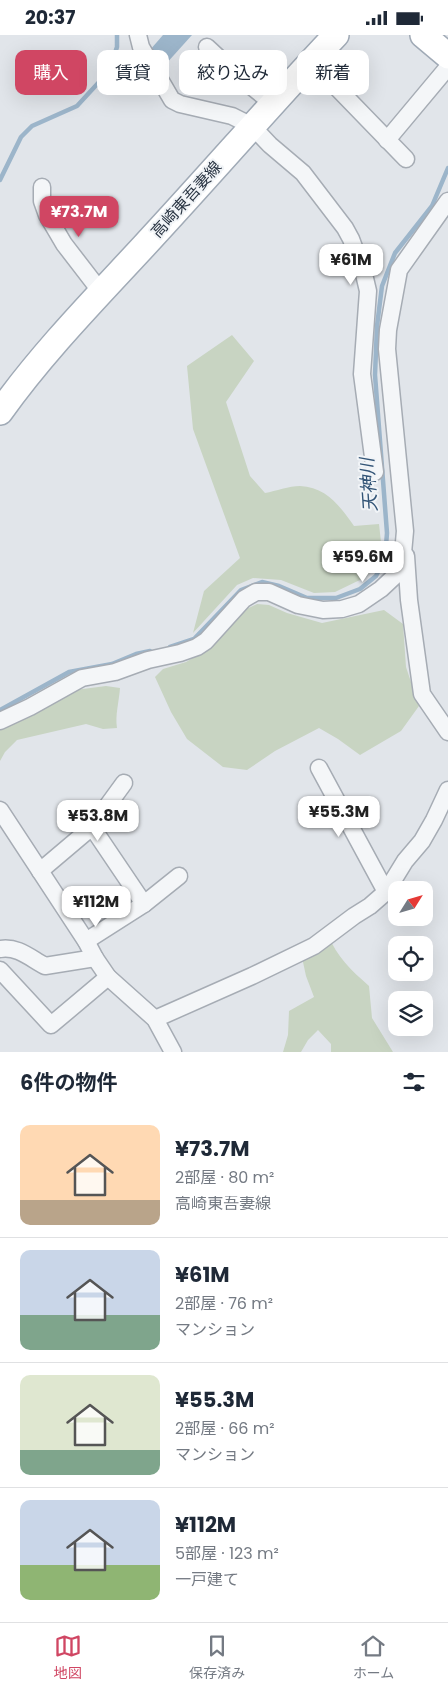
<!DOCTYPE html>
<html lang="ja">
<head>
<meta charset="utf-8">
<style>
  :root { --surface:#fff; --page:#f2f2f3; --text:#1f2937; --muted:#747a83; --line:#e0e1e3; --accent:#d04663 }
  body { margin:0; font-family:Poppins,"Noto Sans JP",sans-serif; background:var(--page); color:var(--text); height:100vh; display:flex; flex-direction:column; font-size:19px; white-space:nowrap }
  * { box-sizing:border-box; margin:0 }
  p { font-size:16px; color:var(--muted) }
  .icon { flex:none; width:28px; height:28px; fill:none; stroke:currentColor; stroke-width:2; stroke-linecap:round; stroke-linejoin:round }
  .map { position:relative; height:1017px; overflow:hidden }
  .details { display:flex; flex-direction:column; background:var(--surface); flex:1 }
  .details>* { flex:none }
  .top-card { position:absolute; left:15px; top:15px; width:419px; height:45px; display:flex; gap:10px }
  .needle { width:32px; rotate:53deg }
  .controls { position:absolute; left:388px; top:846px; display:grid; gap:10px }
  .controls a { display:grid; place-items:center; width:45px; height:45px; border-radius:10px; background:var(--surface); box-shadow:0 5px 20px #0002; font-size:25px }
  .price { position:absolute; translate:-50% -42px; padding:0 11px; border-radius:10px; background:#fff; color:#222; font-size:16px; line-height:32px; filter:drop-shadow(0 1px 2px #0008) }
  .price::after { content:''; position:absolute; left:50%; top:30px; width:15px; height:11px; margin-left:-8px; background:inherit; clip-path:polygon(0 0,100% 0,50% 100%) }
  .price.active { background:var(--accent); color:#fff }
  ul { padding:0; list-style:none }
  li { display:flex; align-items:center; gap:15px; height:125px; padding:0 20px }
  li+li { border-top:1px solid var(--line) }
  li span { display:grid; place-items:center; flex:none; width:140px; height:100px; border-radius:10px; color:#555 }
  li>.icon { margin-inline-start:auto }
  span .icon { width:60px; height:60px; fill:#fffc; stroke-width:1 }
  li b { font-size:21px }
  h2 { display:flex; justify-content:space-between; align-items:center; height:60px; padding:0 20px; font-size:21px }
  .chip { padding:0 18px; border-radius:10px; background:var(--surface); box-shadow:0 5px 20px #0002; font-size:18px; line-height:45px }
  .chip.active { background:var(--accent); color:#fff }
  .status { display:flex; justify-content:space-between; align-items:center; height:35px; padding:0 25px; background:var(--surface); direction:ltr }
  .status svg { height:14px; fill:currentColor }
  .menu { display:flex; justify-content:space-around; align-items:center; height:70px; border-top:1px solid var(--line); background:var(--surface); font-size:14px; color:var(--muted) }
  .menu a { display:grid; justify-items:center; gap:2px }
  .menu .active { color:var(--accent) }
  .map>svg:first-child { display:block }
  .green { fill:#c8d4c2 }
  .water { fill:#9cb5ca }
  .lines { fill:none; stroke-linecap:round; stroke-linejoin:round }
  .stream { stroke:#9cb5ca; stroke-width:4.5 }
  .minor-casing { stroke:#a6acb4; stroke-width:19 }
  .primary-casing { stroke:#a0aab6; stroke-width:28 }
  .minor { stroke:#f4f6f8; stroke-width:16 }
  .primary { stroke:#fff; stroke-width:25 }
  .labels { text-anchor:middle; stroke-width:4; stroke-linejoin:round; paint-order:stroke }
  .street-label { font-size:16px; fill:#293442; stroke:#f1f4f7 }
  .water-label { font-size:18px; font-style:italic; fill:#357; stroke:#f1f4f7 }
</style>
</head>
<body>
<div class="status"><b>20:37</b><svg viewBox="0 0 49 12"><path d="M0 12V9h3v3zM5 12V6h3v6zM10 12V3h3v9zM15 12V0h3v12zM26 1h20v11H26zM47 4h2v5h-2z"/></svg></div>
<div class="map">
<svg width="448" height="1017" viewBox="0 0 448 1017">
  <rect width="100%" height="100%" fill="#e1e5ea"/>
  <g class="green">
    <path d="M232,300L254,326L226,367L250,441L265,458C276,456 289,451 300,451C326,452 340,471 354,491L379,489L381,507L376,529L366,542L335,557L314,558L281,545L253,543L237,550L193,598L204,556L240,523L193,394L187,331Z"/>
    <polygon points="257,569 269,570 287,578 322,588 384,575 403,589 406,632 419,671 401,696 360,720 338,704 319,693 275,716 247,735 223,732 187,704 171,677 155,642 163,634 186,627 211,612 228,595 240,577"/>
    <path d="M106,651L120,653C119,667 115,680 117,693L103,694L86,689L17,705L5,717L0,726V692L67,656Z"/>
    <path d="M328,900C337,922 351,935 369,951L372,983L393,1017H331V1009L318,995L308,1005L301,1017H283L288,1000L289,976L314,962L306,941L300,913Z"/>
  </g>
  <polygon class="water" points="163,0 192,0 165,30 150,15"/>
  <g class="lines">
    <g class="stream">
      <polyline points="0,145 21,102 32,91 77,71 100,46 111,30 117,12 117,0"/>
      <polyline points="170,612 194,604 241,555 262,547 279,551 307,563 336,563 360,554 376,541 385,523 387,498 375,340 377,291 382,251 395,218 432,171 448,133"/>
      <polyline points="0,675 69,637 112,629 136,619 150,616"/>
    </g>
    <g class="minor-casing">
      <g id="minor">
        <polyline points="138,0 141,12 172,65 180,69 232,81 252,91 270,110 303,138 345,193 351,204 364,239 368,256 362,339 375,437"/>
        <polyline points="207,12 235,38 272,68"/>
        <polyline points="311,26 406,124"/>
        <polyline points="387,105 448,32"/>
        <polyline points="42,152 42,166 47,180 64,209 101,257"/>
        <polyline points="406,521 409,565 422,659 448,697"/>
        <polyline points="0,686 30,672 82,643 115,637 148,625 180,618 197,612 206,606 244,564 256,557 269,557 298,570 323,575 342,574 359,569 381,554 397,539 403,518 405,496 387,314 388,295 399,235 448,166"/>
        <polyline points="319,733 386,857"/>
        <polyline points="0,775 86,906 95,923 108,942 155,984 173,1017"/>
        <polyline points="92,792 144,869"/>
        <polyline points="40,836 92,792 124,748"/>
        <polyline points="86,906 144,869 179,841"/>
        <path d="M0,914C18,911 30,923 45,931L95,923"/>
        <polyline points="0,935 51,990 108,942"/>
        <polyline points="155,984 252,941 314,911 354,881 370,871 386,857 405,826 422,806 434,785 448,755"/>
      </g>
    </g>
    <g class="primary-casing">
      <g id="primary">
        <polyline points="423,0 448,21"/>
        <path d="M0,377C43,317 94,265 144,211C209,141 271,69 336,0"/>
      </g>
    </g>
    <use href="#minor" class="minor"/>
    <use href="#primary" class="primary"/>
  </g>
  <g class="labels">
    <g class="street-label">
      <text transform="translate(186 164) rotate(-48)" y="6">高崎東吾妻線</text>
    </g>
    <g class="water-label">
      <text transform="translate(369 450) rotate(-94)" y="6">天神川</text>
    </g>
  </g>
</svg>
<div class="controls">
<a><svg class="needle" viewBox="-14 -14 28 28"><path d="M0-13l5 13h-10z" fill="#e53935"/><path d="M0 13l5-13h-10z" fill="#747a83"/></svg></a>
<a><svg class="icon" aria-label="locate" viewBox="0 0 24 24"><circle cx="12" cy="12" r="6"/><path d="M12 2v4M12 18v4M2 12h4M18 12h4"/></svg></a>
<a><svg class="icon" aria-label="layers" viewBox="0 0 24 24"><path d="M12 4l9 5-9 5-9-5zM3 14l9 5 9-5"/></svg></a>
</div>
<b class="price active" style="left:79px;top:203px">¥73.7M</b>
<b class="price" style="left:351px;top:251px">¥61M</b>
<b class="price" style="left:363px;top:548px">¥59.6M</b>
<b class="price" style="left:339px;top:803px">¥55.3M</b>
<b class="price" style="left:98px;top:807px">¥53.8M</b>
<b class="price" style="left:96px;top:893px">¥112M</b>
<div class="top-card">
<a class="chip active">購入</a>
<a class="chip">賃貸</a>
<a class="chip">絞り込み</a>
<a class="chip">新着</a>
</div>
</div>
<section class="details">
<h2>6件の物件<svg class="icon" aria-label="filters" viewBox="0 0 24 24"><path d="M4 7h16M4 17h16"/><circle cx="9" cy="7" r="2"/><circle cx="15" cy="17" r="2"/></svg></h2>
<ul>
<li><span style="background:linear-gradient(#ffd9b3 75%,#b9a48a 0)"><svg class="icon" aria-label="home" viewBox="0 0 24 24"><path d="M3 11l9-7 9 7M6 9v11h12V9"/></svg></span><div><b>¥73.7M</b><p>2部屋 · 80 m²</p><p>高崎東吾妻線</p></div></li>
<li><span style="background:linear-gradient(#c9d6e8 65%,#7fa58c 0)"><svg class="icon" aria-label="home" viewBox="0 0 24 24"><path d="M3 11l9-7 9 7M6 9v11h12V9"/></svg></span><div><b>¥61M</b><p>2部屋 · 76 m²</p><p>マンション</p></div></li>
<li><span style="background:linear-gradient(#dfe7d0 75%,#7fa58c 0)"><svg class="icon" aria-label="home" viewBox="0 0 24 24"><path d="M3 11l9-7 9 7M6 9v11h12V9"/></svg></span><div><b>¥55.3M</b><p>2部屋 · 66 m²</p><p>マンション</p></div></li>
<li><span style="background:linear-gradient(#c9d6e8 65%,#8fb573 0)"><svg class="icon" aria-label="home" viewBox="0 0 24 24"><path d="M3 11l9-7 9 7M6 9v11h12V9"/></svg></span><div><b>¥112M</b><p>5部屋 · 123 m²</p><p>一戸建て</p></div></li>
</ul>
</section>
<nav class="menu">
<a class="active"><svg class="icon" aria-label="map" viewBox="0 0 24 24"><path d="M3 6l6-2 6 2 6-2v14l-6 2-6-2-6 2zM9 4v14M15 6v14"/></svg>地図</a>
<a><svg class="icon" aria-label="saved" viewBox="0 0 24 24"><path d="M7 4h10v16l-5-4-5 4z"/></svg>保存済み</a>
<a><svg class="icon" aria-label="home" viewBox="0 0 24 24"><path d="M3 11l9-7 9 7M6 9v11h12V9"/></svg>ホーム</a>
</nav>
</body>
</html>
